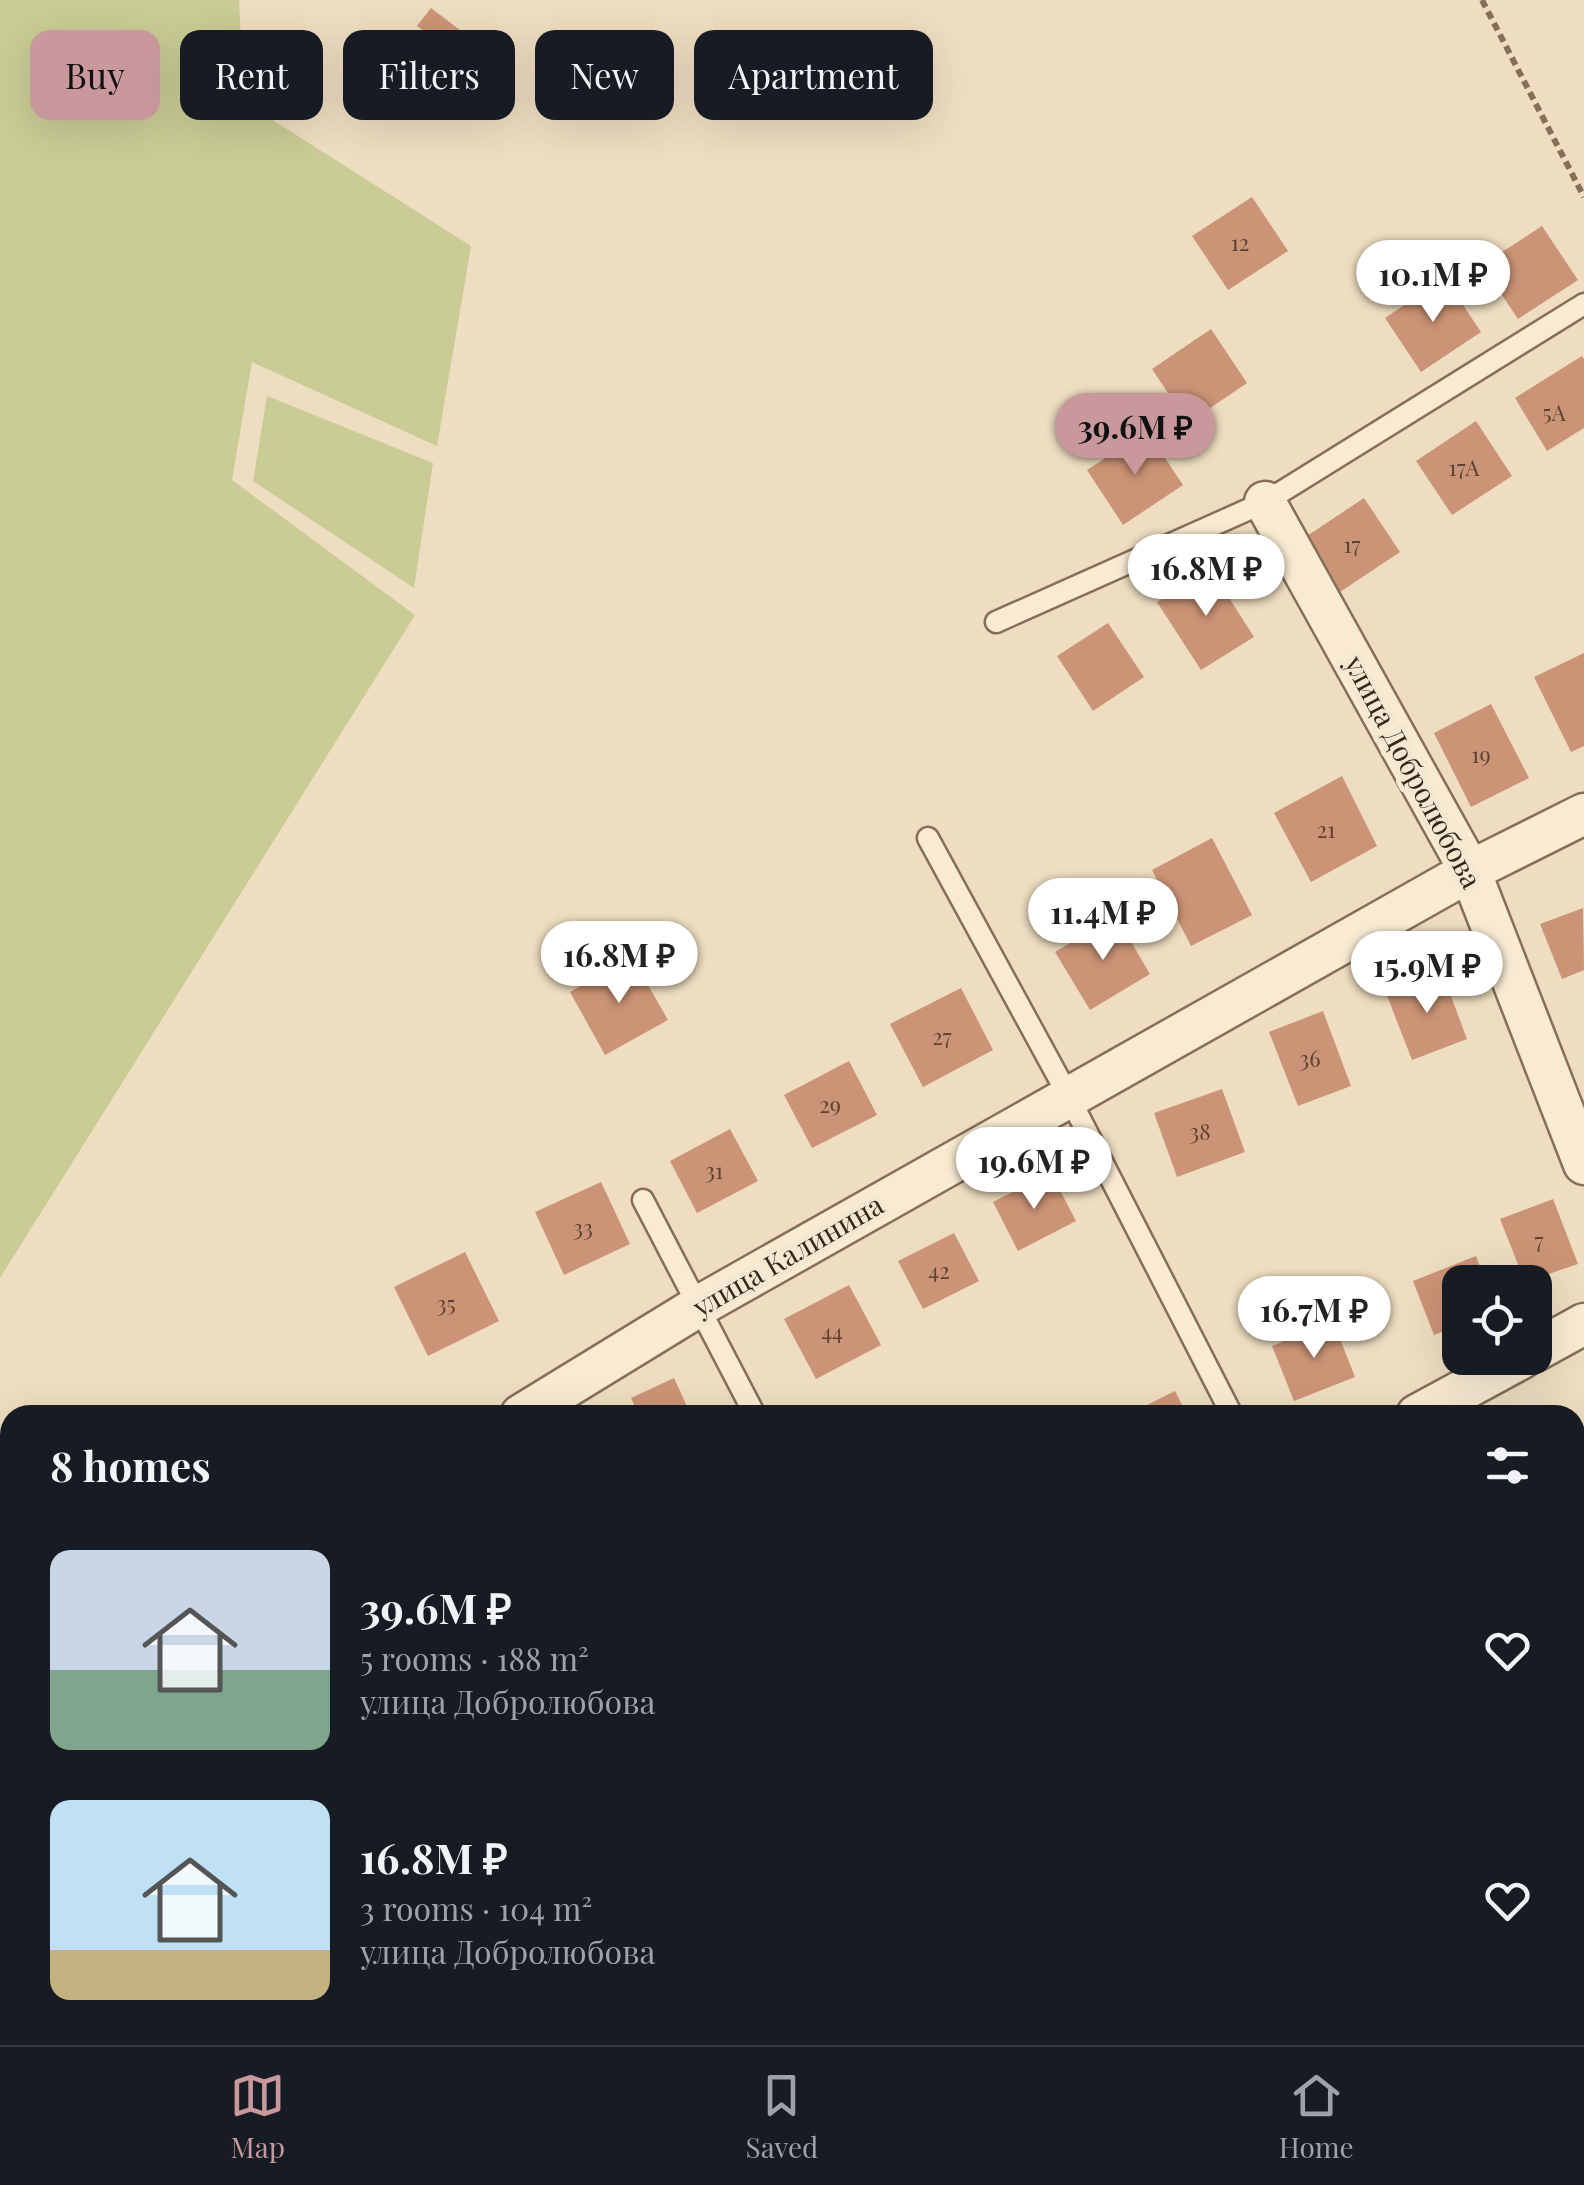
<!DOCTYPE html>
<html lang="en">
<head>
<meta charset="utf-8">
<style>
  :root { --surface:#171b24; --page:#20242c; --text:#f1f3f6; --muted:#9ea1a6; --line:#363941; --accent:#c8989d }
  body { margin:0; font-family:"Playfair Display",serif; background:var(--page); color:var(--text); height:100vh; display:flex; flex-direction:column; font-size:38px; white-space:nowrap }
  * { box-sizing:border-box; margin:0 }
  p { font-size:32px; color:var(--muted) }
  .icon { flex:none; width:55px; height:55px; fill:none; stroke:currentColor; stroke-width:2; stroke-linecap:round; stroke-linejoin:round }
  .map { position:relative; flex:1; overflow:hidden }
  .panel { position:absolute; left:0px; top:1405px; width:1585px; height:640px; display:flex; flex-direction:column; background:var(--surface); border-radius:30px 30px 0 0; box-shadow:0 10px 40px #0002 }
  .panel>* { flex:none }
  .guide { position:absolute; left:30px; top:30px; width:1000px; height:90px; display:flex; gap:20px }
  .buttons { position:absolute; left:1442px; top:1265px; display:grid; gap:20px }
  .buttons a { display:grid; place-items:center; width:110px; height:110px; border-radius:20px; background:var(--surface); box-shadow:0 10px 40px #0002; font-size:50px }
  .price { position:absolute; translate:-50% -85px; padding:0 22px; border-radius:35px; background:#fff; color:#222; font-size:32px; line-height:65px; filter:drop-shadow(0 2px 5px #0008) }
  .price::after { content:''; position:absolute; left:50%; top:60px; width:30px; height:22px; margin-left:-15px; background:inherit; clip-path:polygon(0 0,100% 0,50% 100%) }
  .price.active { background:var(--accent); color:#111 }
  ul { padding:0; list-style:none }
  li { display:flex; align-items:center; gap:30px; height:250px; padding:0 50px }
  li span { display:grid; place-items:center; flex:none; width:280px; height:200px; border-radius:20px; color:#555 }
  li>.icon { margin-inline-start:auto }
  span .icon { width:120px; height:120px; fill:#fffc; stroke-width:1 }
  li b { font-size:42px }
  h2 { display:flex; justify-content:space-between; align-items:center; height:120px; padding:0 50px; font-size:42px }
  .chip { padding:0 35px; border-radius:20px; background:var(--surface); box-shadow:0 10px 40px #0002; font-size:35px; line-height:90px }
  .chip.active { background:var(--accent); color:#111 }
  .dock { display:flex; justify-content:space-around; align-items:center; height:140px; border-top:2px solid var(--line); background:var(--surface); font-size:28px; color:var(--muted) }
  .dock a { display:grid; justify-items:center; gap:5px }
  .dock .active { color:var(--accent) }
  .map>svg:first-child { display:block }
  .green { fill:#c9cc94 }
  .building { fill:#cc9476 }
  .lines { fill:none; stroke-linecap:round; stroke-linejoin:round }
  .lane-casing { stroke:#876e58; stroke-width:25 }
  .street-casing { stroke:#876e58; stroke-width:45 }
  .path { stroke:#876e58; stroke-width:6; stroke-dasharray:8 5; stroke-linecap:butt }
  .lane { stroke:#f9ebd3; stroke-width:20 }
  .street { stroke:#f9ebd3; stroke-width:40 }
  .labels { text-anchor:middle; stroke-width:10; stroke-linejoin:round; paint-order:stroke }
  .number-label { font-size:22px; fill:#5c4233 }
  .street-label { font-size:28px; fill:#36271d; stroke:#f5e8d0 }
</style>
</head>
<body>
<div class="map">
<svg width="1584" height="2045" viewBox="0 0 1584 2045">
  <rect width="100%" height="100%" fill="#eeddc0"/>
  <g class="green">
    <polygon points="0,0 239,0 244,102 471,246 437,446 252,362 232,480 415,615 0,1278"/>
    <polygon points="267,396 433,463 414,588 253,481"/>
  </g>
  <g class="building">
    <polygon points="431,8 469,37 456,55 417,26"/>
    <polygon points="1252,197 1288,251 1228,290 1192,236"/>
    <polygon points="1542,226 1578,280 1518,319 1482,265"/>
    <polygon points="1445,278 1481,332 1421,372 1385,318"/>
    <polygon points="1211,329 1247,383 1188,423 1152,369"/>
    <polygon points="1582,356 1584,359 1584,428 1547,451 1515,398"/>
    <polygon points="1476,421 1512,476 1452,515 1416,461"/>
    <polygon points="1147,431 1183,485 1123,525 1087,470"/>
    <polygon points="1364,498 1400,552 1340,592 1304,538"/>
    <polygon points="1210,568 1254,637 1201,670 1157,602"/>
    <polygon points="1108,623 1144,677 1093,711 1057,656"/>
    <polygon points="1584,653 1584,746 1571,752 1534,677"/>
    <polygon points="1491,704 1529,778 1471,807 1434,733"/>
    <polygon points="1342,776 1377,846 1311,882 1274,813"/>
    <polygon points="1212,838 1252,915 1191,946 1152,870"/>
    <polygon points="1583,908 1584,970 1562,979 1540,924"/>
    <polygon points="1116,916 1150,974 1090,1010 1055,952"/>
    <polygon points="632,957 668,1020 605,1055 570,992"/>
    <polygon points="1442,972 1467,1039 1412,1060 1386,993"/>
    <polygon points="961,988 993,1050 923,1087 890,1024"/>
    <polygon points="1323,1011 1351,1086 1298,1106 1269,1032"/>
    <polygon points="849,1061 877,1115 812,1148 784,1095"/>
    <polygon points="1222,1089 1245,1152 1177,1177 1154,1113"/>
    <polygon points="730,1129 758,1181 697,1213 670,1161"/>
    <polygon points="1051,1173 1076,1221 1018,1251 993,1202"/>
    <polygon points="601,1182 630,1244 564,1275 535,1212"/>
    <polygon points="1553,1199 1578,1264 1525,1282 1500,1219"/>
    <polygon points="954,1233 979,1281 923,1309 898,1261"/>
    <polygon points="465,1252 499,1321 428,1356 394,1287"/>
    <polygon points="1476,1256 1486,1282 1460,1282 1460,1325 1434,1335 1413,1281"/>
    <polygon points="849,1285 881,1345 816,1379 784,1319"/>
    <polygon points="1333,1321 1355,1377 1294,1401 1272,1346"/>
    <polygon points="674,1378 691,1415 639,1415 631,1398"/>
    <polygon points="1175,1391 1187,1415 1127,1415"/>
    <polygon points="1575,1728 1584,1751 1584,1768 1575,1772"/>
    <polygon points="1584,2012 1584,2045 1570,2045 1564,2035 1575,2035 1575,2017"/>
    <polygon points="384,2035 453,2035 458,2045 390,2045"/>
    <polygon points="983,2035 1043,2035 1048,2045 988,2045"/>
    <polygon points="1249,2035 1299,2035 1304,2045 1254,2045"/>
  </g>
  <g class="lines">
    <g class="lane-casing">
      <g id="lane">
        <polyline points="996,622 1265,502 1584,304"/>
        <polyline points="928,838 1069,1097 1232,1415"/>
        <polyline points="643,1200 755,1415"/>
        <polyline points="1090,2035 1096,2045"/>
      </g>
    </g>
    <g class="street-casing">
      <g id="street">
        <polyline points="1265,502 1470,871 1584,1164"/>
        <polyline points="1535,1351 1584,1324"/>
        <polyline points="521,1415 699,1306 1470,871 1584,814"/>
        <polyline points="1417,1415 1522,1358"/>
        <polyline points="1575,1824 1584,1819"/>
        <polyline points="1530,2035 1537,2045"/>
        <polyline points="257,2045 277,2035"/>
        <polyline points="1153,2045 1174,2035"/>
      </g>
    </g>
    <polyline class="path" points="1482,0 1584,197"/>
    <use href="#lane" class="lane"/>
    <use href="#street" class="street"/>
  </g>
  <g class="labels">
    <g class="number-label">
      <text x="1240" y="251">12</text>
      <text x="1554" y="421">5А</text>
      <text x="1464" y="476">17А</text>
      <text x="1352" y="553">17</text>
      <text x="1481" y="763">19</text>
      <text x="1326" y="838">21</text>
      <text x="942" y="1045">27</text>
      <text x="1310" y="1067">36</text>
      <text x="830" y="1113">29</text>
      <text x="1200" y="1140">38</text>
      <text x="714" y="1179">31</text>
      <text x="583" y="1236">33</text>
      <text x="1539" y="1249">7</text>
      <text x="939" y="1279">42</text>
      <text x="446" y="1312">35</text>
      <text x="832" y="1340">44</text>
    </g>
    <g class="street-label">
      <text transform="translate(1413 772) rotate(62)" y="10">улица Добролюбова</text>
      <text transform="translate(788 1256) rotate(-30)" y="10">улица Калинина</text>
    </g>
  </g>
</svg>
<div class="buttons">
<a><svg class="icon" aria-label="locate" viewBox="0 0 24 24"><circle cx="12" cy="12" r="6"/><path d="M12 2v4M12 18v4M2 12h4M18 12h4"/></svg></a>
</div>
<b class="price" style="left:1433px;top:325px">10.1M ₽</b>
<b class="price active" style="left:1135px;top:478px">39.6M ₽</b>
<b class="price" style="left:1206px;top:619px">16.8M ₽</b>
<b class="price" style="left:1103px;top:963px">11.4M ₽</b>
<b class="price" style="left:619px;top:1006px">16.8M ₽</b>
<b class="price" style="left:1427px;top:1016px">15.9M ₽</b>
<b class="price" style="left:1034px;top:1212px">19.6M ₽</b>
<b class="price" style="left:1314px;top:1361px">16.7M ₽</b>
<div class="guide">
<a class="chip active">Buy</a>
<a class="chip">Rent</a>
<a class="chip">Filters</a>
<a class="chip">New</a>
<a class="chip">Apartment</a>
</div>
<section class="panel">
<h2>8 homes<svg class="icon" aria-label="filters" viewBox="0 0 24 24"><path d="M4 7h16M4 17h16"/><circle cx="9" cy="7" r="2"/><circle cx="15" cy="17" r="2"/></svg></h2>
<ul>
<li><span style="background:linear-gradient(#c9d6e8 60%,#7fa58c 0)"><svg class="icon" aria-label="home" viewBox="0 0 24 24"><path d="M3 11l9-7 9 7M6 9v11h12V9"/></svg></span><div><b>39.6M ₽</b><p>5 rooms · 188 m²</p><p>улица Добролюбова</p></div><svg class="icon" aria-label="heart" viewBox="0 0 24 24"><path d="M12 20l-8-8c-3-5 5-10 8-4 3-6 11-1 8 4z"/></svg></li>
<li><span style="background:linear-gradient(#bfe0f5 75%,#c2b280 0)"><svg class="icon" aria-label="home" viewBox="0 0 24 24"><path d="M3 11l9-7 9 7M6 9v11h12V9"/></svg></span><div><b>16.8M ₽</b><p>3 rooms · 104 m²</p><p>улица Добролюбова</p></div><svg class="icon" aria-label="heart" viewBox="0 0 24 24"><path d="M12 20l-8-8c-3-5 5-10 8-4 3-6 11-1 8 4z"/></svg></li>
</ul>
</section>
</div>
<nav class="dock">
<a class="active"><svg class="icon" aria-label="map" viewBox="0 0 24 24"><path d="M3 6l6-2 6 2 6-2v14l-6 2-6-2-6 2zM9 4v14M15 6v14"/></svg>Map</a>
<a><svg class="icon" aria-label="saved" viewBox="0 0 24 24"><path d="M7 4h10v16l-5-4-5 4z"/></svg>Saved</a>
<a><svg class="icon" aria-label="home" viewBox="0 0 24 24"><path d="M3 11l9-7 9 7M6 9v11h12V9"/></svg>Home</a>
</nav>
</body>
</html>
